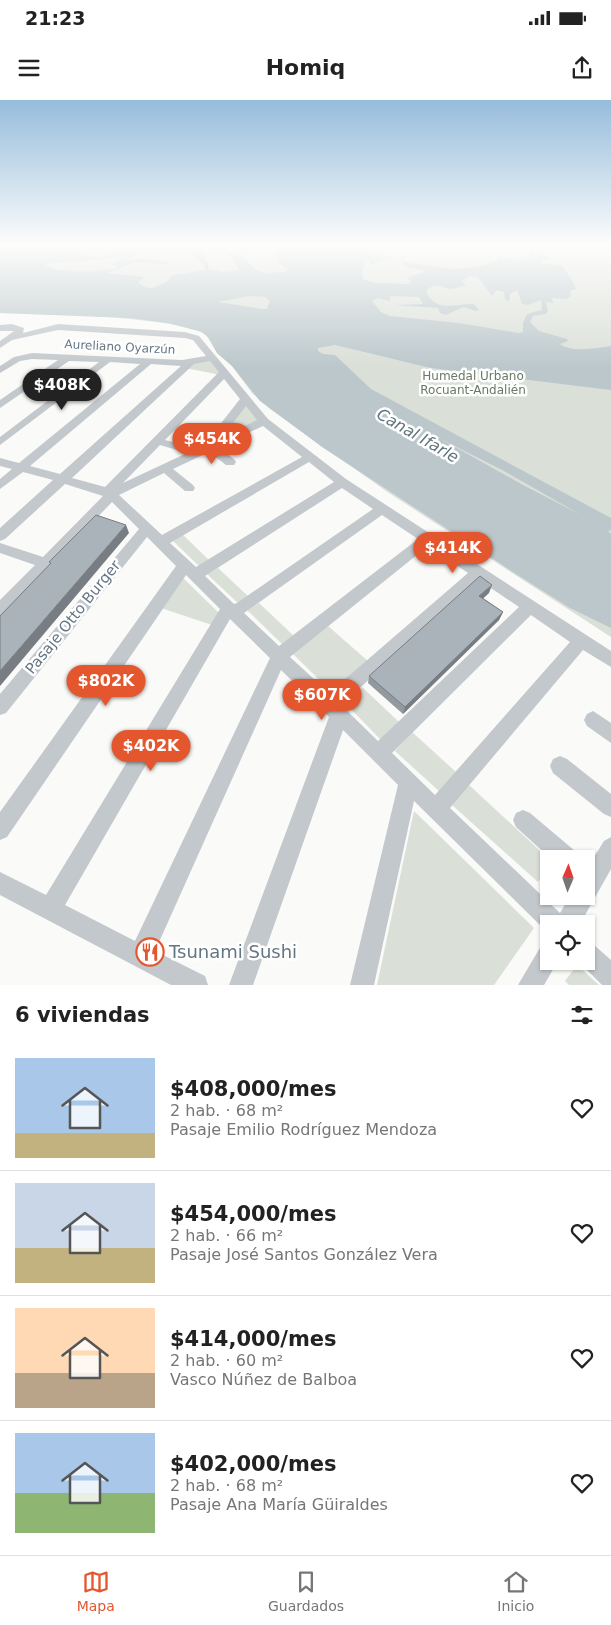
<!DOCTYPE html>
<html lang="es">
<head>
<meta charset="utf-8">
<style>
  :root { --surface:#fff; --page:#f6f6f6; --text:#222; --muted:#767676; --line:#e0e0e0; --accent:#e4572e }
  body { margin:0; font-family:"DejaVu Sans",sans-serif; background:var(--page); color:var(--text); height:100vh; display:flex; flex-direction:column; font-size:19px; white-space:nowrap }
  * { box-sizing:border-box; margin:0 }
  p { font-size:16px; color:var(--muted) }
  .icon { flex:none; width:28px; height:28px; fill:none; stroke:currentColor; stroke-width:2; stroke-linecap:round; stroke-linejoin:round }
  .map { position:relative; height:885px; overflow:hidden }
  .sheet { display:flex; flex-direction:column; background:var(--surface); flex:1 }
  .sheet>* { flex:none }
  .needle { width:32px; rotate:2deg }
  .buttons { position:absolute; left:540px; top:750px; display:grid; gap:10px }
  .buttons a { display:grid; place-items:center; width:55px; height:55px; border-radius:0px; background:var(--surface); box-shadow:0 1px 4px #0004; font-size:25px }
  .price { position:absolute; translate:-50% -42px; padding:0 11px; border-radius:18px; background:var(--accent); color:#fff; font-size:16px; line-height:32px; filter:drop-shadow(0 1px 2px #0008) }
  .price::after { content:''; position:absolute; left:50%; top:30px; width:15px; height:11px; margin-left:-8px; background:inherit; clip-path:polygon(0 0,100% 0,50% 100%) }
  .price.current { background:#222; color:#fff }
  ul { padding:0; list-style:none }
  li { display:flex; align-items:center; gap:15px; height:125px; padding:0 15px }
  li+li { border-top:1px solid var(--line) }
  li span { display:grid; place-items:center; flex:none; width:140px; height:100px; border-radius:0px; color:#555 }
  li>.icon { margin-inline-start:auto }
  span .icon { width:60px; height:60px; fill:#fffc; stroke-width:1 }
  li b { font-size:21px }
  h2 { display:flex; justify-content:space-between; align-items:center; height:60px; padding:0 15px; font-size:21px }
  .status { display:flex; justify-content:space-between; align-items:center; height:35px; padding:0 25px; background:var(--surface); direction:ltr }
  .status svg { height:14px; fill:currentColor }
  header { display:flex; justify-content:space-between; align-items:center; height:65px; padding:0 15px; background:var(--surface); font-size:22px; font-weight:800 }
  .tab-bar { display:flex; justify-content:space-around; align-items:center; height:70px; border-top:1px solid var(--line); background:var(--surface); font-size:14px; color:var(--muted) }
  .tab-bar a { display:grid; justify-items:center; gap:2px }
  .tab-bar .current { color:var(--accent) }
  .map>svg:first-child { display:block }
  .green { fill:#dadfd7 }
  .water { fill:#bbc7cb; fill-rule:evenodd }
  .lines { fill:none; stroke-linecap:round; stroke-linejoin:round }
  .minor { fill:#c3c8cc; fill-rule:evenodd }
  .wall { fill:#929a9f }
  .shaded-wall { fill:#777d82 }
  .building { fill:#aab3b9; stroke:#777d82 }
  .labels { text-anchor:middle; stroke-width:5; stroke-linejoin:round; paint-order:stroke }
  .far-street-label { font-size:12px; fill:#657683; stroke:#fff }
  .far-park-label { font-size:12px; fill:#687a64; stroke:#fff }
  .street-label { font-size:15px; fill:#657683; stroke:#fff }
  .water-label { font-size:16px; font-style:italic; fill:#60757c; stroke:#fff }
  .near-poi-label { font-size:18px; fill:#657683; stroke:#fff; text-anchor:start }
</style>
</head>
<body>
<div class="status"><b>21:23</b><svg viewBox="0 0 49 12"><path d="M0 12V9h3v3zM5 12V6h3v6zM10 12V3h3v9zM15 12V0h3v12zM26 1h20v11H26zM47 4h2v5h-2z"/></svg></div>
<header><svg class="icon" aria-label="menu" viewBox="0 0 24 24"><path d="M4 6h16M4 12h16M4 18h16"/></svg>Homiq<svg class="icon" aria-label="share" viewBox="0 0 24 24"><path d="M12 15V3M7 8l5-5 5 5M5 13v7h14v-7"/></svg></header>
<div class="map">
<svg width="611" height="885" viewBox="0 0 611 885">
  <rect width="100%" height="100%" fill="#fafaf8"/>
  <g class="green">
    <path d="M0,144H611V537L389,393L270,309L252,293L232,266L217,253L206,235L197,230L207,231C137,216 71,214 0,213Z"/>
    <polygon points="213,258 221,275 185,268 191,263"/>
    <polygon points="245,301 263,321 211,342"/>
    <polygon points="182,434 210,461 200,467 172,440"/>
    <polygon points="218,468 250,498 239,504 207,474"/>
    <polygon points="182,477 220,514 212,525 161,508"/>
    <polygon points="259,503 296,538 284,546 247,510"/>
    <polygon points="328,526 369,562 333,593 292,553"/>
    <polygon points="362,587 400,623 381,640 345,603"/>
    <polygon points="412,632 456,672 439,691 395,651"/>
    <polygon points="468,684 549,759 549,765 538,782 451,704"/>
    <polygon points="414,711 534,828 494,885 377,885"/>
    <polygon points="577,865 599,885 569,885 565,881"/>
  </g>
  <path class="water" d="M0,144H53L101,158L104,152L132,150L143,144H221L222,150L242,156L256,170L263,173L284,172L290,169C276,163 281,164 274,153L278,148L273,144H341L410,163L454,169L476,167L496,161L499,156L520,160L530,156L529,150L530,149L551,159L542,161L541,164L562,165C567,173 573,180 576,189L570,191L571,196L566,199L553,198L551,199L554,203L546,202L548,210L546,214L533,216L530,222L539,231L567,239L568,241L560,244C571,253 598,248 611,246V290L431,268L335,245L318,248V251L323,254L335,255L371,289L611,418V430L608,431L611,434V528L570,508L516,474L322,347L260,301L232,266L217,253L209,238L202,232L168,223L129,218L0,213ZM207,146L229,155L239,170L222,172L208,169L209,162L204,158L206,153L204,149ZM172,148L191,153L198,161L204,164L205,170L173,175L166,182L152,188L145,187L138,182L145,177L107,173L137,162L173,165L164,161L144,158L121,162L138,155ZM114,158L120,159L112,164L118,168C103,172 55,174 44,164ZM386,158L401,161L404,166L423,170L424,172L408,178L411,182L408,184L375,183L363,179L362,171L366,159L372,165ZM470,176L478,177L492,196L497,190L504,192L505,199L509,202L510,194L517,190L522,204L528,205L541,200L542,210L527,214L523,223V232L519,233L458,223L390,216L381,212L372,201L378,198L390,201V196L419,197L423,204L395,205L438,208L440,213L446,215L463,207L476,211L479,210L474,204C455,203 439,213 427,194V190C436,182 441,187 450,189C455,189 461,186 466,186L462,181ZM249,196L265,197L270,201L267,209H262L218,202ZM439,338L504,371L581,415L523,385Z"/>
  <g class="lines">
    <g class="minor">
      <path d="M58,224L185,232L199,236L268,319L346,379L611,551V567L583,550L450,708L560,813L570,796H586V770L604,741L611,737V769L580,824H549V833L547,832L414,701L374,885H350L398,685L343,630L253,885H229L329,617L281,570L155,851L205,876L208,885H171L0,795V772L46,795L220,509L186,475L7,737L0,740V712L176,466L147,437L6,613L0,615V594L139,429L112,402L5,514L0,516V500L35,465L0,453V443L43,457L103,396L65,384L5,439L0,441V428L53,380L23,372L0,389V379L12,369L0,366V358L19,363L140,264L110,262L0,345V337L99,262L69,261L0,308V300L58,260L32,259L20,261L0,273V266L14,257L32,253L182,260L206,256L193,240L185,238L58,230L12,240L0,248V241L14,231H0V225L12,224L24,228L23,233ZM210,261L219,272L105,387L72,378L194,264ZM151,264L181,266L60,374L30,366ZM224,279L240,299L204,345L197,348L165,340ZM246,306L257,320L222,337ZM263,326L302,357L162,435L119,395L164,373L185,391H193L195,388L193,385L173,369L209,352L226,365H234L236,362L234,359L218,347ZM160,345L187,353L123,383ZM309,362L334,382L196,467L170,443ZM342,388L373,409L237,503L234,504L205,476ZM382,415L418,439L279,546L244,513ZM428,446L468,473L329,593L290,557ZM479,480L519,507L378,641L341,605ZM531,515L570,542L435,695L392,653ZM230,519L270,558L135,841L65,805Z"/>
      <polygon points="593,611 611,623 611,643 587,626 584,620 587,614"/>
      <polygon points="560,656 567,659 611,694 611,717 604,714 553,673 550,666 553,659"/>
      <polygon points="523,710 530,713 575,751 578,759 551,759 516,727 513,720 516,713"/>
      <polygon points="586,841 594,845 611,860 611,885 602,885 578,861 586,861"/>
      <polygon points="549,842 549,861 558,861 544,885 518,885 541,846"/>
    </g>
  </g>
  <polygon class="wall" points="489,493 483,498 503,512 499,520 403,614 368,583 369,576"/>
  <g class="shaded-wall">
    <polygon points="126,425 129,433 0,586 0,571"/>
    <polygon points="492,485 489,493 477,504 479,496"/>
    <polygon points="503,512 499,520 403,614 405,607"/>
  </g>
  <g class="building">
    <polygon points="96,415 126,425 0,571 0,516 51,463 49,462"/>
    <polygon points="480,476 492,485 479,496 503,512 405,607 369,576"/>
  </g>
  <linearGradient id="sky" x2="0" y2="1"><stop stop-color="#96bcdc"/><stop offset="0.54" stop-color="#fdfdfc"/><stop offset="1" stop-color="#fdfdfc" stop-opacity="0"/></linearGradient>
  <rect width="611" height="268" fill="url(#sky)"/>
  <defs>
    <g id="restaurant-ring" transform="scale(1.4375)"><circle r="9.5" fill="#fff" stroke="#e4572e" stroke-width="1.5"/><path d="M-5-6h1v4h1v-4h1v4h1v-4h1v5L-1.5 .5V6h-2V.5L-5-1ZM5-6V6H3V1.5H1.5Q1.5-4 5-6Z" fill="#e4572e"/></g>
  </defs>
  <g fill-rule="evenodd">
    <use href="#restaurant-ring" x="150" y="852"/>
  </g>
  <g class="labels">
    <g class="far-street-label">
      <text transform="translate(120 247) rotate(3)" y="4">Aureliano Oyarzún</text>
    </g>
    <g class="far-park-label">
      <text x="473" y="280">Humedal Urbano<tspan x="473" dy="14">Rocuant-Andalién</tspan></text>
    </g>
    <g class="street-label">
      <text transform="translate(73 517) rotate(-51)" y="5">Pasaje Otto Burger</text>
    </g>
    <g class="water-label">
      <text transform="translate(418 335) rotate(30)" y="6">Canal Ifarle</text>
    </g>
    <g class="near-poi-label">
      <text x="169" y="858">Tsunami Sushi</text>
    </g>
  </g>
</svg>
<div class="buttons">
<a><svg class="needle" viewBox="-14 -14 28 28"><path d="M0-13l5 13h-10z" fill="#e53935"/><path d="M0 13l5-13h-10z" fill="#767676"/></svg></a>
<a><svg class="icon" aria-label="locate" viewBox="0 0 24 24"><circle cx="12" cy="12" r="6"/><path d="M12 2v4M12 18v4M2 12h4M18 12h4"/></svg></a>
</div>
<b class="price current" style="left:62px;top:311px">$408K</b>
<b class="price" style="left:212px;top:365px">$454K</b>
<b class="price" style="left:453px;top:474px">$414K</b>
<b class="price" style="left:106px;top:607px">$802K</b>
<b class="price" style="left:322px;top:621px">$607K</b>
<b class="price" style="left:151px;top:672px">$402K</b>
</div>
<section class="sheet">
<h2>6 viviendas<svg class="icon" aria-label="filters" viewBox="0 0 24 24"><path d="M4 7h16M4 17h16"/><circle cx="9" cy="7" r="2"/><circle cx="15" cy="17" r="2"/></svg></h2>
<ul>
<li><span style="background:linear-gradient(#a9c7e8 75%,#c2b280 0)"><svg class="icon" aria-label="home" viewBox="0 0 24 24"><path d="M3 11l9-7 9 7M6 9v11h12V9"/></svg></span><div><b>$408,000/mes</b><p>2 hab. · 68 m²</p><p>Pasaje Emilio Rodríguez Mendoza</p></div><svg class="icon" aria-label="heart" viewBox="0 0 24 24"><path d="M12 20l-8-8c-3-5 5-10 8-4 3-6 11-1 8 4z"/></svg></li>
<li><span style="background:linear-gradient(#c9d6e8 65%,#c2b280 0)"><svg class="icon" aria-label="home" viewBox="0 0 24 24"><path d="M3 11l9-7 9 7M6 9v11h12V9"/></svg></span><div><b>$454,000/mes</b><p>2 hab. · 66 m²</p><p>Pasaje José Santos González Vera</p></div><svg class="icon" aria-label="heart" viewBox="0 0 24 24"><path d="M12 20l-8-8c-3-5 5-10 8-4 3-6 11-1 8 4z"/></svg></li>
<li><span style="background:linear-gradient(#ffd9b3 65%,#b9a48a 0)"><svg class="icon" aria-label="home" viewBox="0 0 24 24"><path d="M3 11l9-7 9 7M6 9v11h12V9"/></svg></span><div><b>$414,000/mes</b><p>2 hab. · 60 m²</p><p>Vasco Núñez de Balboa</p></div><svg class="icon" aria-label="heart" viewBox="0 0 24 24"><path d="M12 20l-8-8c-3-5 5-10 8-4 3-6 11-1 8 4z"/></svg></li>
<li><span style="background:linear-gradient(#a9c7e8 60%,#8fb573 0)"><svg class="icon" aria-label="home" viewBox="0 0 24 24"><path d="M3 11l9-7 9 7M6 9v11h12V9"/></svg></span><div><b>$402,000/mes</b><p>2 hab. · 68 m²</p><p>Pasaje Ana María Güiraldes</p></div><svg class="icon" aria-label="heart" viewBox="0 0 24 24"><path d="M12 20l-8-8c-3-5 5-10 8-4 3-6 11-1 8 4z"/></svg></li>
</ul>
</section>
<nav class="tab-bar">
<a class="current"><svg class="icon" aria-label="map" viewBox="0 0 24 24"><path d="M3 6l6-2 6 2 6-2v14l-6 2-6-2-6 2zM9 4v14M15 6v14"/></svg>Mapa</a>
<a><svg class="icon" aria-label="saved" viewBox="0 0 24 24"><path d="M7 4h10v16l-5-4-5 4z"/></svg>Guardados</a>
<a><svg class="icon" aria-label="home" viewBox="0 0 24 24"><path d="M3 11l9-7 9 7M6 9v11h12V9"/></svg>Inicio</a>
</nav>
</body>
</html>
